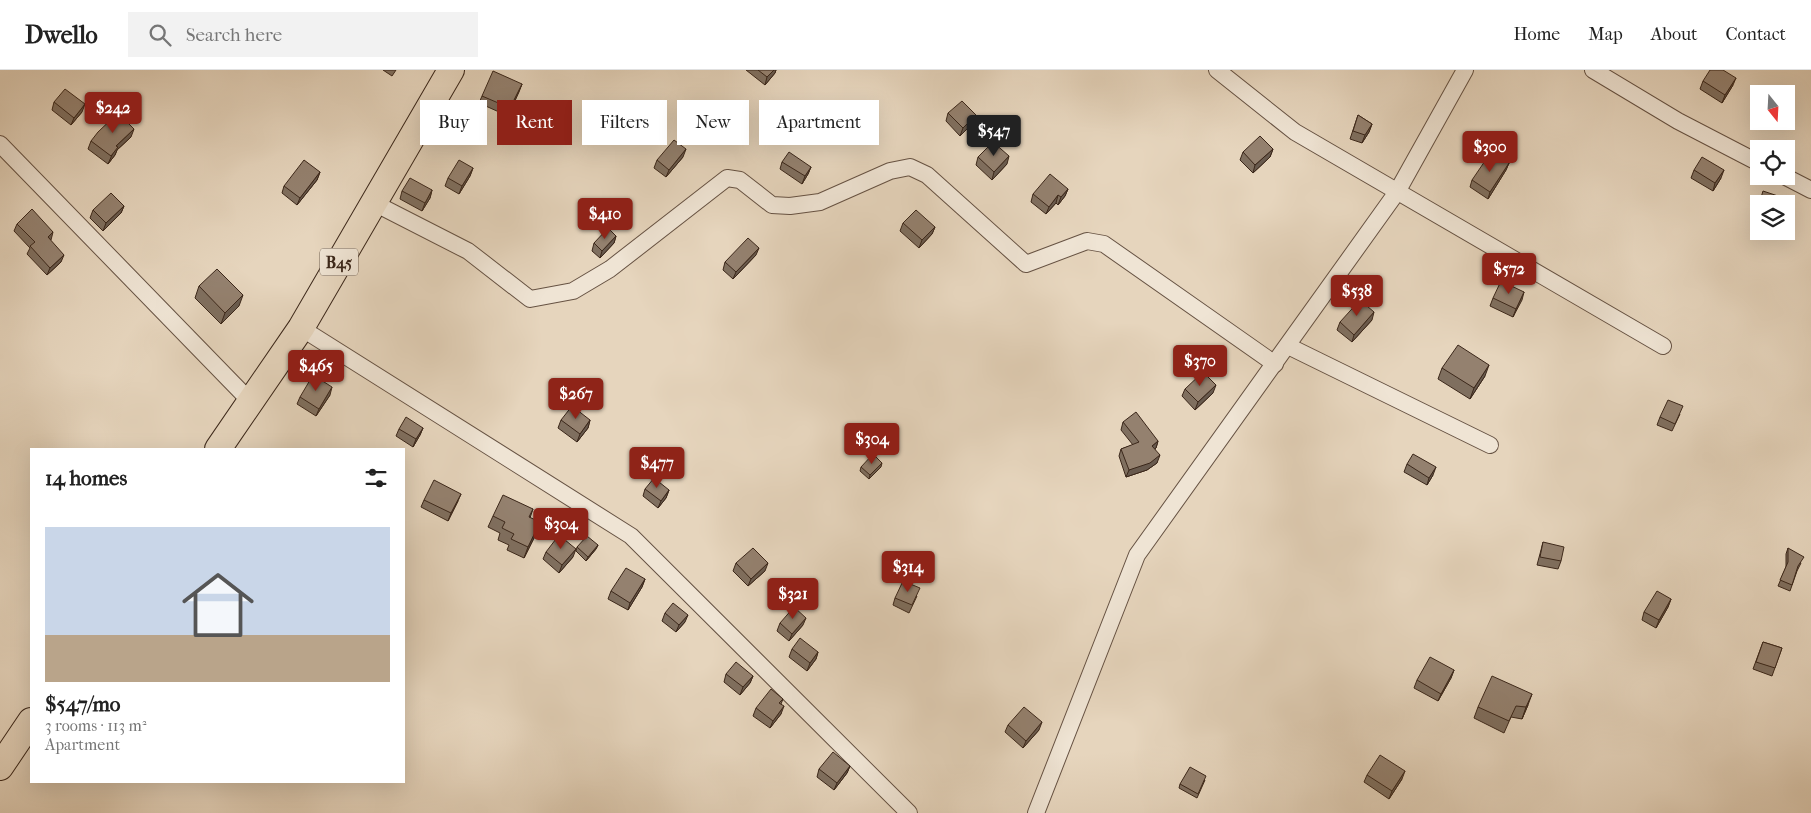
<!DOCTYPE html>
<html lang="en">
<head>
<meta charset="utf-8">
<style>
  :root { --surface:#fff; --page:#f2f2f2; --text:#222; --muted:#767676; --line:#e0e0e0; --accent:#8f2418 }
  body { margin:0; font-family:"IM FELL French Canon",serif; background:var(--page); color:var(--text); height:100vh; display:flex; flex-direction:column; font-size:19px; white-space:nowrap }
  * { box-sizing:border-box; margin:0 }
  p { font-size:16px; color:var(--muted) }
  .icon { flex:none; width:28px; height:28px; fill:none; stroke:currentColor; stroke-width:2; stroke-linecap:round; stroke-linejoin:round }
  .map { position:relative; flex:1; overflow:hidden }
  .panel { position:absolute; left:30px; top:378px; width:375px; height:335px; display:flex; flex-direction:column; background:var(--surface); border-radius:0px; box-shadow:0 5px 20px #0002 }
  .panel>* { flex:none }
  .banner { position:absolute; left:420px; top:30px; width:475px; height:45px; display:flex; gap:10px }
  .needle { width:32px; rotate:162deg }
  .controls { position:absolute; left:1750px; top:15px; display:grid; gap:10px }
  .controls a { display:grid; place-items:center; width:45px; height:45px; border-radius:0px; background:var(--surface); box-shadow:0 5px 20px #0002; font-size:25px }
  .price { position:absolute; translate:-50% -42px; padding:0 11px; border-radius:5px; background:var(--accent); color:#fff; font-size:16px; line-height:32px; filter:drop-shadow(0 1px 2px #0008) }
  .price::after { content:''; position:absolute; left:50%; top:30px; width:15px; height:11px; margin-left:-8px; background:inherit; clip-path:polygon(0 0,100% 0,50% 100%) }
  .price.on { background:#222; color:#fff }
  ul { padding:0; list-style:none }
  li { display:grid; align-content:center; gap:10px; height:265px; padding:0 15px }
  li+li { border-top:1px solid var(--line) }
  li span { display:grid; place-items:center; height:155px; border-radius:0px; color:#555 }
  li>.icon { margin-inline-start:auto }
  span .icon { width:90px; height:90px; fill:#fffc; stroke-width:1 }
  li b { font-size:21px }
  h2 { display:flex; justify-content:space-between; align-items:center; height:60px; padding:0 15px; font-size:21px }
  .pill { padding:0 18px; border-radius:0px; background:var(--surface); box-shadow:0 5px 20px #0002; font-size:18px; line-height:45px }
  .pill.on { background:var(--accent); color:#fff }
  header { display:flex; align-items:center; gap:30px; box-sizing:border-box; height:70px; padding:0 25px; background:var(--surface); border-bottom:1px solid var(--line) }
  header strong { font-size:24px }
  nav { display:flex; gap:28px; margin-inline-start:auto; font-size:18px }
  .search { width:350px; height:45px; background:var(--page); display:flex; align-items:center; gap:12px; box-sizing:border-box; padding:0 18px; border-radius:0px; color:var(--muted); font-size:19px }
  .map>svg:first-child { display:block }
  .lines { fill:none; stroke-linecap:round; stroke-linejoin:round }
  .street-casing { stroke:#665243; stroke-width:18 }
  .primary-casing { stroke:#3b271a; stroke-width:28 }
  .street { stroke:#efe4d4; stroke-width:16 }
  .primary { stroke:#e6d5bd; stroke-width:26 }
  .wall { fill:#7f6f5f; stroke:#3b271a }
  .shaded-wall { fill:#685a4e; stroke:#3b271a }
  .building { fill:#94816f; stroke:#3b271a }
  .labels { text-anchor:middle; stroke-width:4.5; stroke-linejoin:round; paint-order:stroke }
  .shield { fill:#efe4d4; stroke:#716052; stroke-width:1 }
  .shield-label { font-size:16px; font-weight:bold; fill:#3b271a }
</style>
</head>
<body>
<header>
<strong>Dwello</strong>
<div class="search"><svg class="icon" aria-label="search" viewBox="0 0 24 24"><circle cx="10" cy="10" r="6"/><path d="M15 15l6 6"/></svg>Search here</div>
<nav><a>Home</a><a>Map</a><a>About</a><a>Contact</a></nav>
</header>
<div class="map">
<svg width="1811" height="743" viewBox="0 0 1811 743">
  <rect width="100%" height="100%" fill="#e6d5bd"/>
  <filter id="stains"><feTurbulence type="fractalNoise" baseFrequency=".004" numOctaves="4"/><feColorMatrix values="0 0 0 0 .2 0 0 0 0 .09 0 0 0 0 .02 0 0 0 .5 -.17"/></filter>
  <radialGradient id="worn" r=".72"><stop offset=".6" stop-color="#630" stop-opacity="0"/><stop offset="1" stop-color="#630" stop-opacity=".3"/></radialGradient>
  <g class="lines">
    <g class="street-casing">
      <g id="street">
        <polyline points="1217,0 1295,62 1663,276"/>
        <polyline points="1593,0 1678,51 1759,93"/>
        <polyline points="0,74 250,331"/>
        <polyline points="1784,106 1811,120"/>
        <polyline points="374,133 468,181 530,229 573,221 610,199 727,108 740,110 772,135 790,136 820,132 890,101 910,97 927,105 1026,194 1087,171 1104,174 1275,294"/>
        <polyline points="301,258 631,466 909,743"/>
        <polyline points="1288,276 1490,375"/>
        <polyline points="1036,743 1137,485 1397,122 1465,0"/>
      </g>
    </g>
    <g class="primary-casing">
      <g id="primary">
        <polyline points="218,379 301,258 451,0"/>
        <polyline points="0,697 31,651"/>
      </g>
    </g>
    <use href="#street" class="street"/>
    <use href="#primary" class="primary"/>
  </g>
  <g class="wall">
    <polygon points="383,0 396,0 392,6"/>
    <polygon points="746,0 776,0 775,3 765,15"/>
    <polygon points="1703,11 1733,15 1722,33 1700,19"/>
    <polygon points="522,14 508,46 479,33 482,26"/>
    <polygon points="54,32 82,42 71,55 52,40"/>
    <polygon points="948,43 976,45 973,53 960,66 946,51"/>
    <polygon points="1358,45 1372,54 1369,62 1362,73 1350,69"/>
    <polygon points="131,67 117,80 115,85 108,94 88,79 91,71"/>
    <polygon points="1273,79 1270,87 1253,103 1240,90 1243,82"/>
    <polygon points="683,87 666,107 654,98 657,90"/>
    <polygon points="978,87 1007,94 992,110 976,95"/>
    <polygon points="782,92 811,97 808,104 802,114 780,99"/>
    <polygon points="1495,93 1509,93 1506,100 1488,129 1470,117 1472,110"/>
    <polygon points="473,98 470,106 459,124 445,116 448,108"/>
    <polygon points="1694,100 1721,108 1713,121 1691,108"/>
    <polygon points="320,102 317,110 297,135 282,123 284,116"/>
    <polygon points="1068,119 1065,126 1058,135 1056,133 1046,144 1031,132 1033,124"/>
    <polygon points="432,120 430,128 422,141 400,129 402,121"/>
    <polygon points="1760,128 1759,134 1759,150 1754,148"/>
    <polygon points="124,136 121,143 103,161 90,148 93,140"/>
    <polygon points="903,153 935,157 932,164 919,178 900,161"/>
    <polygon points="17,154 50,170 61,192 47,205 27,184 30,178 14,161"/>
    <polygon points="616,166 614,173 600,188 592,181 594,173"/>
    <polygon points="756,185 733,209 723,200 725,192"/>
    <polygon points="199,216 239,236 221,254 195,228"/>
    <polygon points="1524,222 1513,247 1490,236 1493,228"/>
    <polygon points="1372,250 1352,272 1337,260 1340,252"/>
    <polygon points="1442,298 1485,306 1470,329 1438,309"/>
    <polygon points="1185,319 1213,323 1195,340 1182,326"/>
    <polygon points="330,325 316,346 297,334 300,327"/>
    <polygon points="1680,344 1672,361 1657,355 1660,347"/>
    <polygon points="561,350 590,350 588,358 577,372 558,358"/>
    <polygon points="1123,352 1158,371 1156,378 1155,379 1157,393 1147,400 1126,407 1119,386 1121,379 1133,375 1121,360"/>
    <polygon points="423,358 420,365 413,377 396,366 399,359"/>
    <polygon points="1407,394 1433,405 1427,415 1404,402"/>
    <polygon points="861,397 881,397 869,409 860,401"/>
    <polygon points="645,419 669,420 666,428 658,438 643,426"/>
    <polygon points="424,430 458,431 448,451 421,437"/>
    <polygon points="533,439 530,448 536,464 524,488 507,480 509,475 498,470 500,463 488,457 493,446"/>
    <polygon points="1543,472 1561,491 1558,499 1537,495 1541,480"/>
    <polygon points="598,475 596,479 586,491 576,481 577,477"/>
    <polygon points="1788,478 1801,493 1797,501 1790,521 1778,516 1786,497 1786,484"/>
    <polygon points="546,482 573,487 559,503 543,489"/>
    <polygon points="736,493 765,501 748,516 733,501"/>
    <polygon points="645,509 642,517 628,540 608,529 611,521"/>
    <polygon points="917,526 909,543 893,535 895,528"/>
    <polygon points="1671,529 1668,537 1656,558 1642,550 1644,542"/>
    <polygon points="665,543 685,552 676,562 662,551"/>
    <polygon points="780,553 803,555 789,571 777,561"/>
    <polygon points="1763,572 1782,578 1772,606 1753,599"/>
    <polygon points="792,579 818,582 816,589 807,601 789,587"/>
    <polygon points="1454,600 1451,608 1438,631 1414,618 1417,610"/>
    <polygon points="726,604 753,606 750,613 740,625 724,612"/>
    <polygon points="783,629 781,634 781,644 770,658 753,646 756,638"/>
    <polygon points="1528,635 1522,649 1511,647 1504,663 1474,648 1478,637"/>
    <polygon points="1008,655 1039,660 1023,678 1005,662"/>
    <polygon points="850,696 847,703 834,720 817,707 819,699"/>
    <polygon points="1367,705 1402,709 1389,729 1364,712"/>
    <polygon points="1205,710 1197,728 1179,718 1180,714"/>
  </g>
  <g class="shaded-wall">
    <polygon points="774,0 776,0 775,3 765,15 767,7"/>
    <polygon points="1736,8 1733,15 1722,33 1725,25"/>
    <polygon points="522,14 519,22 508,46 510,38"/>
    <polygon points="85,34 82,42 71,55 74,48"/>
    <polygon points="976,45 973,53 960,66 963,58"/>
    <polygon points="1372,54 1369,62 1362,73 1365,65"/>
    <polygon points="134,59 131,67 117,80 115,85 108,94 116,76"/>
    <polygon points="686,79 683,87 666,107 669,100"/>
    <polygon points="1273,79 1270,87 1253,103 1255,95"/>
    <polygon points="1009,86 1007,94 992,110 994,102"/>
    <polygon points="1509,93 1506,100 1488,129 1490,122"/>
    <polygon points="811,97 808,104 802,114 805,106"/>
    <polygon points="473,98 470,106 459,124 462,116"/>
    <polygon points="1724,100 1721,108 1713,121 1715,113"/>
    <polygon points="320,102 317,110 297,135 300,128"/>
    <polygon points="1068,119 1065,126 1058,135 1061,127"/>
    <polygon points="432,120 430,128 422,141 425,133"/>
    <polygon points="1058,125 1056,133 1046,144 1049,137"/>
    <polygon points="124,136 121,143 103,161 106,153"/>
    <polygon points="935,157 932,164 919,178 922,170"/>
    <polygon points="53,162 51,170 48,167"/>
    <polygon points="616,166 614,173 600,188 602,181"/>
    <polygon points="759,178 756,185 733,209 736,202"/>
    <polygon points="64,185 61,192 47,205 50,198"/>
    <polygon points="1524,222 1522,230 1513,247 1516,239"/>
    <polygon points="243,225 239,236 221,254 225,243"/>
    <polygon points="1374,242 1372,250 1352,272 1354,265"/>
    <polygon points="1489,295 1485,306 1470,329 1474,318"/>
    <polygon points="1216,315 1213,323 1195,340 1198,332"/>
    <polygon points="332,317 330,325 316,346 319,339"/>
    <polygon points="590,350 588,358 577,372 580,364"/>
    <polygon points="423,358 420,365 413,377 416,369"/>
    <polygon points="1158,371 1156,378 1150,383 1152,376"/>
    <polygon points="1160,385 1157,393 1147,400 1126,407 1129,400"/>
    <polygon points="882,393 881,397 869,409 870,405"/>
    <polygon points="1436,397 1433,405 1427,415 1429,408"/>
    <polygon points="669,420 666,428 658,438 661,431"/>
    <polygon points="461,424 458,431 448,451 451,443"/>
    <polygon points="540,452 536,464 524,488 528,477"/>
    <polygon points="598,475 596,479 586,491 588,487"/>
    <polygon points="576,479 573,487 559,503 562,495"/>
    <polygon points="768,493 765,501 748,516 751,509"/>
    <polygon points="645,509 642,517 628,540 630,533"/>
    <polygon points="1671,529 1668,537 1656,558 1659,550"/>
    <polygon points="688,545 685,552 676,562 679,555"/>
    <polygon points="806,548 803,555 789,571 792,564"/>
    <polygon points="818,582 816,589 807,601 810,593"/>
    <polygon points="1454,600 1451,608 1438,631 1441,624"/>
    <polygon points="753,606 750,613 740,625 743,617"/>
    <polygon points="1532,624 1528,635 1522,649 1526,637"/>
    <polygon points="784,636 781,644 770,658 773,651"/>
    <polygon points="1042,652 1039,660 1023,678 1026,671"/>
    <polygon points="850,696 847,703 834,720 837,713"/>
    <polygon points="1405,701 1402,709 1389,729 1392,721"/>
  </g>
  <g class="building">
    <polygon points="758,0 774,0 767,7"/>
    <polygon points="1710,0 1723,0 1736,8 1725,25 1703,11"/>
    <polygon points="493,1 522,14 510,38 482,26"/>
    <polygon points="65,19 85,34 74,48 54,32"/>
    <polygon points="962,31 976,45 963,58 948,43"/>
    <polygon points="118,43 134,59 116,76 118,77 111,86 91,71 98,62"/>
    <polygon points="1358,45 1372,54 1365,65 1353,61"/>
    <polygon points="1260,66 1273,79 1255,95 1243,82"/>
    <polygon points="674,70 686,79 669,100 657,90"/>
    <polygon points="993,72 1009,86 994,102 978,87"/>
    <polygon points="789,82 811,97 805,106 782,92"/>
    <polygon points="1499,86 1509,93 1490,122 1472,110 1487,88 1495,93"/>
    <polygon points="1702,87 1724,100 1715,113 1694,100"/>
    <polygon points="304,90 320,102 300,128 284,116"/>
    <polygon points="459,90 473,98 462,116 448,108"/>
    <polygon points="1050,104 1068,119 1061,127 1058,125 1049,137 1033,124"/>
    <polygon points="410,108 432,120 425,133 402,121"/>
    <polygon points="1763,121 1790,130 1786,141 1786,134 1759,134"/>
    <polygon points="111,123 124,136 106,153 93,140"/>
    <polygon points="1759,134 1759,142 1757,141"/>
    <polygon points="32,139 53,162 48,167 64,185 50,198 30,176 35,172 17,154"/>
    <polygon points="916,140 935,157 922,170 903,153"/>
    <polygon points="608,158 616,166 602,181 594,173"/>
    <polygon points="748,168 759,178 736,202 725,192"/>
    <polygon points="217,199 243,225 225,243 199,216"/>
    <polygon points="1501,211 1524,222 1516,239 1493,228"/>
    <polygon points="1360,230 1374,242 1354,265 1340,252"/>
    <polygon points="1458,275 1489,295 1474,318 1442,298"/>
    <polygon points="1203,302 1216,315 1198,332 1185,319"/>
    <polygon points="313,305 332,317 319,339 300,327"/>
    <polygon points="1668,330 1683,336 1675,354 1660,347"/>
    <polygon points="572,336 590,350 580,364 561,350"/>
    <polygon points="1136,342 1158,371 1152,376 1160,385 1150,393 1129,400 1121,379 1139,372 1123,352"/>
    <polygon points="406,347 423,358 416,369 399,359"/>
    <polygon points="873,384 882,393 870,405 861,397"/>
    <polygon points="1413,384 1436,397 1429,408 1407,394"/>
    <polygon points="654,408 669,420 661,431 645,419"/>
    <polygon points="434,410 461,424 451,443 424,430"/>
    <polygon points="503,425 533,439 529,447 540,452 528,477 511,469 514,464 502,458 505,452 493,446"/>
    <polygon points="559,465 576,479 562,495 546,482"/>
    <polygon points="587,466 598,475 588,487 577,477"/>
    <polygon points="1543,472 1564,477 1561,491 1540,487"/>
    <polygon points="753,478 768,493 751,509 736,493"/>
    <polygon points="1788,478 1804,487 1798,496 1792,515 1780,510 1788,492"/>
    <polygon points="626,498 645,509 630,533 611,521"/>
    <polygon points="903,511 920,518 912,535 895,528"/>
    <polygon points="1657,521 1671,529 1659,550 1644,542"/>
    <polygon points="673,533 688,545 679,555 665,543"/>
    <polygon points="794,537 806,548 792,564 780,553"/>
    <polygon points="800,568 818,582 810,593 792,579"/>
    <polygon points="1763,572 1782,578 1775,598 1756,592"/>
    <polygon points="1430,587 1454,600 1441,624 1417,610"/>
    <polygon points="736,592 753,606 743,617 726,604"/>
    <polygon points="1492,606 1532,624 1526,637 1516,636 1509,651 1478,637"/>
    <polygon points="771,619 783,629 779,633 784,636 773,651 756,638"/>
    <polygon points="1024,637 1042,652 1026,671 1008,655"/>
    <polygon points="833,682 850,696 837,713 819,699"/>
    <polygon points="1380,685 1405,701 1392,721 1367,705"/>
    <polygon points="1190,697 1206,706 1198,724 1180,714"/>
  </g>
  <g class="labels">
    <rect class="shield" x="320" y="178.5" width="38" height="27" rx="4"/>
    <g class="shield-label">
      <text x="339" y="198">B45</text>
    </g>
  </g>
  <rect width="100%" height="100%" filter="url(#stains)"/>
  <rect width="100%" height="100%" fill="url(#worn)"/>
</svg>
<div class="controls">
<a><svg class="needle" viewBox="-14 -14 28 28"><path d="M0-13l5 13h-10z" fill="#e53935"/><path d="M0 13l5-13h-10z" fill="#767676"/></svg></a>
<a><svg class="icon" aria-label="locate" viewBox="0 0 24 24"><circle cx="12" cy="12" r="6"/><path d="M12 2v4M12 18v4M2 12h4M18 12h4"/></svg></a>
<a><svg class="icon" aria-label="layers" viewBox="0 0 24 24"><path d="M12 4l9 5-9 5-9-5zM3 14l9 5 9-5"/></svg></a>
</div>
<b class="price" style="left:113px;top:64px">$242</b>
<b class="price on" style="left:994px;top:87px">$547</b>
<b class="price" style="left:1490px;top:103px">$300</b>
<b class="price" style="left:605px;top:170px">$410</b>
<b class="price" style="left:1509px;top:225px">$572</b>
<b class="price" style="left:1357px;top:247px">$538</b>
<b class="price" style="left:1200px;top:317px">$370</b>
<b class="price" style="left:316px;top:322px">$465</b>
<b class="price" style="left:576px;top:350px">$267</b>
<b class="price" style="left:872px;top:395px">$304</b>
<b class="price" style="left:657px;top:419px">$477</b>
<b class="price" style="left:561px;top:480px">$304</b>
<b class="price" style="left:908px;top:523px">$314</b>
<b class="price" style="left:793px;top:550px">$321</b>
<div class="banner">
<a class="pill">Buy</a>
<a class="pill on">Rent</a>
<a class="pill">Filters</a>
<a class="pill">New</a>
<a class="pill">Apartment</a>
</div>
<section class="panel">
<h2>14 homes<svg class="icon" aria-label="filters" viewBox="0 0 24 24"><path d="M4 7h16M4 17h16"/><circle cx="9" cy="7" r="2"/><circle cx="15" cy="17" r="2"/></svg></h2>
<ul>
<li><span style="background:linear-gradient(#c9d6e8 70%,#b9a48a 0)"><svg class="icon" aria-label="home" viewBox="0 0 24 24"><path d="M3 11l9-7 9 7M6 9v11h12V9"/></svg></span><div><b>$547/mo</b><p>3 rooms · 113 m²</p><p>Apartment</p></div></li>
</ul>
</section>
</div>
</body>
</html>
